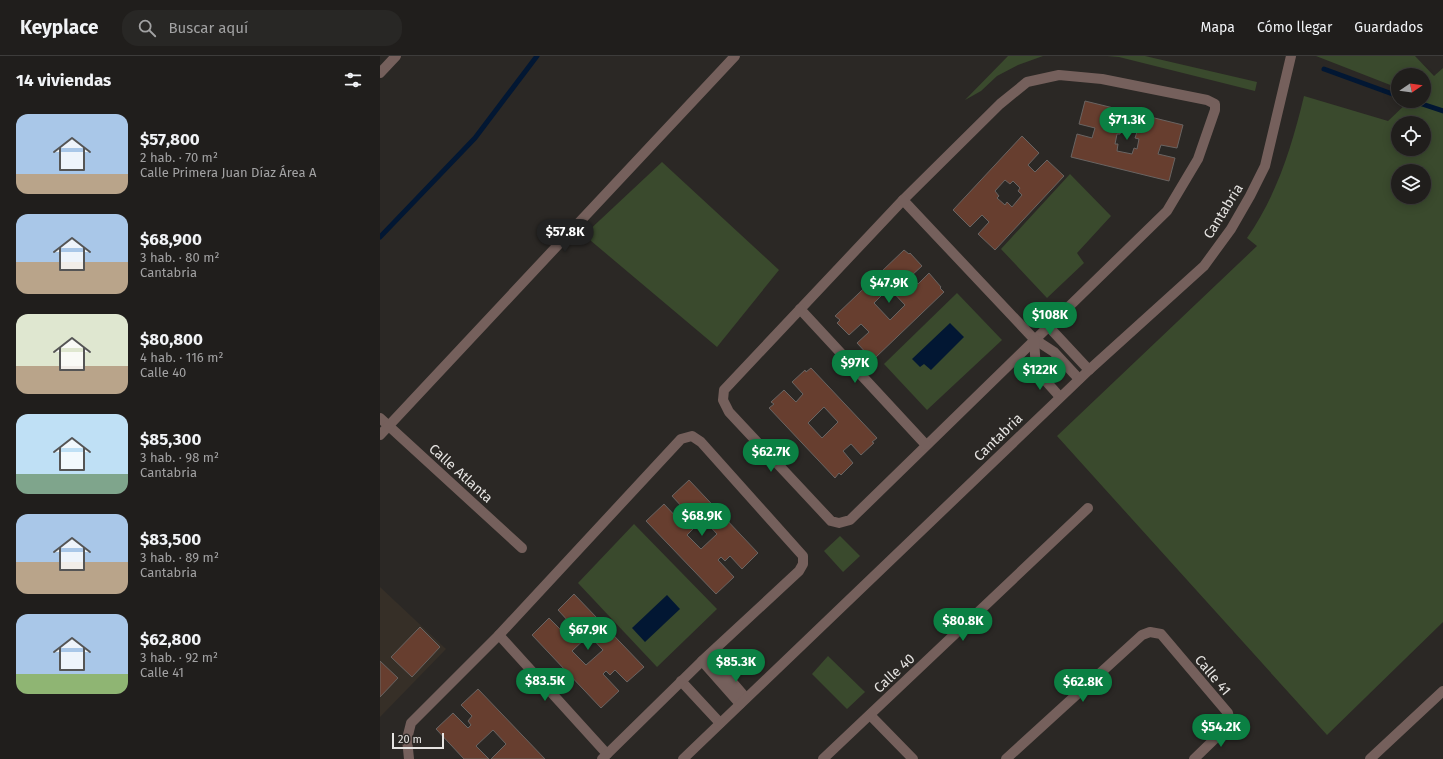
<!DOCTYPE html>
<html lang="es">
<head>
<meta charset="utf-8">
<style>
  :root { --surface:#201e1c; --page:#282725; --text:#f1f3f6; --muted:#a2a2a3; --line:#3d3c3b; --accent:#0b8043 }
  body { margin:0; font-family:"Fira Sans",sans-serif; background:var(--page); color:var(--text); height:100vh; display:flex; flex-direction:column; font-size:15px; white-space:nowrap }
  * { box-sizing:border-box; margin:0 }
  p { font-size:13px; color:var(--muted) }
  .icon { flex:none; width:22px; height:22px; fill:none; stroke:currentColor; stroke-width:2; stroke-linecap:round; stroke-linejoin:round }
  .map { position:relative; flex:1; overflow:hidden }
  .sheet { display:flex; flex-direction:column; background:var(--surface); width:380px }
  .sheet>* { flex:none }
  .needle { width:26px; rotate:77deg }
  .buttons { position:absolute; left:1011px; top:12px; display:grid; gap:8px }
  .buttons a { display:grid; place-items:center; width:40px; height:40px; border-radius:50%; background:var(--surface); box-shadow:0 2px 10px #0003,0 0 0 1px var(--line); font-size:20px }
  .scale { position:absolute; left:12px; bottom:10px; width:52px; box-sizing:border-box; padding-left:4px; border:2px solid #e6e4e2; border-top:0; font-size:11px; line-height:14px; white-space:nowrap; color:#e6e4e2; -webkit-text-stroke:3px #2b2825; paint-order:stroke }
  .price { position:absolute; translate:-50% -34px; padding:0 9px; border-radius:14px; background:var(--accent); color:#fff; font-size:13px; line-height:26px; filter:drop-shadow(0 1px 2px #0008) }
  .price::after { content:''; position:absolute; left:50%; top:24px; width:12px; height:9px; margin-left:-6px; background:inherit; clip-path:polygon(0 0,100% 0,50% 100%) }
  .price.on { background:#222; color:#fff }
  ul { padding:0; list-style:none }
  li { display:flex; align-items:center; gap:12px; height:100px; padding:0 16px }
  li span { display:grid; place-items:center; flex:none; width:112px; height:80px; border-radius:12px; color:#555 }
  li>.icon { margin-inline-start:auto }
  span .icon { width:48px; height:48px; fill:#fffc; stroke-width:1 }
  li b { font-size:17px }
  h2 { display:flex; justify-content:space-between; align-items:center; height:48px; padding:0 16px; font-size:17px }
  header { display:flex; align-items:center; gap:24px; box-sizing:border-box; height:56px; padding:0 20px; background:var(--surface); border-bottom:1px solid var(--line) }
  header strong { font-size:19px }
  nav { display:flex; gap:22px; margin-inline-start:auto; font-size:14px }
  .search { width:280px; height:36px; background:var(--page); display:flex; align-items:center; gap:10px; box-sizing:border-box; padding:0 14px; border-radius:16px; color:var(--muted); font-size:15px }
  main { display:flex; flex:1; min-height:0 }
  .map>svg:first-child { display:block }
  .built { fill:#362f27 }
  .green { fill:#3a4a2d; fill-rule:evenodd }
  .water { fill:#021733 }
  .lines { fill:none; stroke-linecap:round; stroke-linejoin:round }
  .stream { stroke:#021733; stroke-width:5 }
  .building { fill:#673e2f; stroke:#696462; fill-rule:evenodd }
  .minor { stroke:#75605c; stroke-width:10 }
  .labels { text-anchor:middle; stroke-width:3; stroke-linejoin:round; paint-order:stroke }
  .street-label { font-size:14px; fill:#e6e4e2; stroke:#2b2825 }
</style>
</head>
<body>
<header>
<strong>Keyplace</strong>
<div class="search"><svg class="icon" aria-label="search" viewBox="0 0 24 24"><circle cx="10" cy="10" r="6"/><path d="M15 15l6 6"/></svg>Buscar aquí</div>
<nav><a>Mapa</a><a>Cómo llegar</a><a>Guardados</a></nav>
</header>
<main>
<section class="sheet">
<h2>14 viviendas<svg class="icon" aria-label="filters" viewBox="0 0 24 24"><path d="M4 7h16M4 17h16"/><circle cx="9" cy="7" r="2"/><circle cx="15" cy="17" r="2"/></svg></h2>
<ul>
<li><span style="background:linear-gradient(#a9c7e8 75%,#b9a48a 0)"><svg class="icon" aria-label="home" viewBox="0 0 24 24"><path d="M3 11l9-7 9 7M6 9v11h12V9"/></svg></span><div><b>$57,800</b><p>2 hab. · 70 m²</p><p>Calle Primera Juan Díaz Área A</p></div></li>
<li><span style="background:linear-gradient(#a9c7e8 60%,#b9a48a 0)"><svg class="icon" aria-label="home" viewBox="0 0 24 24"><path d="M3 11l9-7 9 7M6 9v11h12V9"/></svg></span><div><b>$68,900</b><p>3 hab. · 80 m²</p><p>Cantabria</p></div></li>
<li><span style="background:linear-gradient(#dfe7d0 65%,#b9a48a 0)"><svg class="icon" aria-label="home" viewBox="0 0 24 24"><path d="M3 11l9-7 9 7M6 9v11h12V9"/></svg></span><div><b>$80,800</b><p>4 hab. · 116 m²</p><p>Calle 40</p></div></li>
<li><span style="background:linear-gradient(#bfe0f5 75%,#7fa58c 0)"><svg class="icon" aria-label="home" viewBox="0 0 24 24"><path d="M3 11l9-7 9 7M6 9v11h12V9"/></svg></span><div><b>$85,300</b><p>3 hab. · 98 m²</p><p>Cantabria</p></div></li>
<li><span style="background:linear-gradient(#a9c7e8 60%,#b9a48a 0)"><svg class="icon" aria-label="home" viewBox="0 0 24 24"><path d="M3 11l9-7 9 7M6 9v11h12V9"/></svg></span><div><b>$83,500</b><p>3 hab. · 89 m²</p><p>Cantabria</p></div></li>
<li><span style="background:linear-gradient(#a9c7e8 75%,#8fb573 0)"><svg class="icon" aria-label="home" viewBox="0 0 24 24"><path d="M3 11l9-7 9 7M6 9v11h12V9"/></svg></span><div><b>$62,800</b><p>3 hab. · 92 m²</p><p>Calle 41</p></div></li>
</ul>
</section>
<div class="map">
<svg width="1063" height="703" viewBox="0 0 1063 703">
  <rect width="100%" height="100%" fill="#2b2825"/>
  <polygon class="built" points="0,531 66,593 0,661"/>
  <g class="green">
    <polygon points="628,0 663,0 638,9 617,20 601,35 585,44"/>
    <polygon points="727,0 765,0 877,26 875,35 739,1"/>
    <path d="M936,0H1035L1054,20L1063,12V566L947,679L677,380L877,190L867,182C897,139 912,90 924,40L1008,65L1029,45H1044V19H1018V32ZM1018,67H1044V93H1018ZM1018,115H1044V141H1018Z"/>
    <polygon points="282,106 399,214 337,291 204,179"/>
    <polygon points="690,118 731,160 697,197 704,207 667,242 621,193"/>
    <polygon points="577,237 622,284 547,354 504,308"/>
    <polygon points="254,468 337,553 277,611 198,527"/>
    <polygon points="460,480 480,500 463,516 444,495"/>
    <polygon points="448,600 485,636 467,653 432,618"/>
  </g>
  <g class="water">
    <polygon points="570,267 584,281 551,314 544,308 540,311 532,303"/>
    <polygon points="287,539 300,553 265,586 252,572"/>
  </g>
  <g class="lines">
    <g class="stream">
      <polyline points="944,13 1018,40"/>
      <polyline points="1033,45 1063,55"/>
      <polyline points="0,181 95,82 157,0"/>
    </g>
  </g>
  <g class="building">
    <path d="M705,45L803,69L797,92L781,89L778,98L795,102L789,125L691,101L697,78L712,82L715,72L699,68ZM742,72L757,76L755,82L759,83L757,93L754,92L752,98L737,95L738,88H735L737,78H740Z"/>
    <path d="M642,80L659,97L648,109L655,116L667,104L684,120L615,194L598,178L609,166L602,159L590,171L573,154ZM625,124L630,128L633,125L640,132L638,135L642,139L632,151L627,146L625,149L617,142L619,140L615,135Z"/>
    <path d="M524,194L529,198L530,197L542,210L531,220L538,228L549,217L561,231L560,232L564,236L495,302L491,298L489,300L477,287L489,276L481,268L469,279L457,267L460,264L455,260ZM509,232L525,249L510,264L494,247Z"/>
    <path d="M431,312L497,382L492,386L494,387L481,399L471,388L463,395L473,407L461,419L459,417L455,422L389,352L394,348L391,346L404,334L416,346L423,338L412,326L425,314L426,316ZM444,351L458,366L442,382L428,367Z"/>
    <path d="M309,424L378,497L362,513L350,500L345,505L341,501L338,504L354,521L336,538L266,465L284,448L299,464L302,460L299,457L303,452L292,440ZM323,463L337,478L321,493L307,479Z"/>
    <path d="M194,538L264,611L247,626L235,614L230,619L226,615L223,618L239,635L221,652L152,579L169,562L184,577L188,574L184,571L189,566L178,554ZM209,579L223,594L206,609L192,595Z"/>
    <polygon points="40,571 60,591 32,621 11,601"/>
    <polygon points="0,605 18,622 0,641"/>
    <polygon points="98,633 165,703 111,703 126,688 113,674 96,690 109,703 84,703 56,673 73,657 88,672 91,669 88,665 92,660 81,649"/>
  </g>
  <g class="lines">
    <g class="minor">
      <polyline points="0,17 16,0"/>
      <polygon points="679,19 722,23 827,44 835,48 835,54 818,103 787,155 470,464 459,467 451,465 349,356 343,344 344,334 523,144 620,48 647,26"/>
      <polyline points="523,144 654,283 674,296 699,323"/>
      <polyline points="420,253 546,389"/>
      <polyline points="668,270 709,314"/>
      <polyline points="654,283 656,314 680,341"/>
      <polyline points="0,362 142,492"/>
      <polyline points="0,379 355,0"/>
      <polyline points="119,579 227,698"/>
      <polyline points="329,599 366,642"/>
      <polyline points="322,605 360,648"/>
      <polyline points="301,625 340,667"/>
      <polyline points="490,659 533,703"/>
      <polyline points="29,703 27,683 31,667 119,579 301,383 312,380 321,386 423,500 423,508 419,515 322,605 222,703"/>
      <polyline points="303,703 709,314 824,210 851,173 870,140 885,110 911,0"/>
      <polyline points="443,703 708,452"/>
      <polyline points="626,703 762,579 770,576 781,578 848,657 850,666 845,673 814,703"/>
      <polyline points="990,703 1063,635"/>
    </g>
  </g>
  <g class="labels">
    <g class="street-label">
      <text transform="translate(843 155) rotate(-58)" y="5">Cantabria</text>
      <text transform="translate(618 381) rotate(-44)" y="5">Cantabria</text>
      <text transform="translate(81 417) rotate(42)" y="5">Calle Atlanta</text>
      <text transform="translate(514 617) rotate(-43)" y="5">Calle 40</text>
      <text transform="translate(833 619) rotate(50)" y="5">Calle 41</text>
    </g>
  </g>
</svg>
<div class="buttons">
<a><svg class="needle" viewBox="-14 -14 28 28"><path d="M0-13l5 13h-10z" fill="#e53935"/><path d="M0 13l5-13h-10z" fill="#a2a2a3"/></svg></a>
<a><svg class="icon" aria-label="locate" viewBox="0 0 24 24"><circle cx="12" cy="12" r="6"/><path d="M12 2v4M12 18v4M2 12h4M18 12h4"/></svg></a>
<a><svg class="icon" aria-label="layers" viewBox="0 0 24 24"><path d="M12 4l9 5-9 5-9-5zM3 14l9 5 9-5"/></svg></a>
</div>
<div class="scale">20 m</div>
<b class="price" style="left:747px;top:85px">$71.3K</b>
<b class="price on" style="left:185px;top:197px">$57.8K</b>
<b class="price" style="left:509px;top:248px">$47.9K</b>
<b class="price" style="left:670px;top:280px">$108K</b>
<b class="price" style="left:475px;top:328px">$97K</b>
<b class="price" style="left:660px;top:335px">$122K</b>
<b class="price" style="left:391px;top:417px">$62.7K</b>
<b class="price" style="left:322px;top:481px">$68.9K</b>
<b class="price" style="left:583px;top:586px">$80.8K</b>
<b class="price" style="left:208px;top:595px">$67.9K</b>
<b class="price" style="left:356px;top:627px">$85.3K</b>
<b class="price" style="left:165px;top:646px">$83.5K</b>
<b class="price" style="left:703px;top:647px">$62.8K</b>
<b class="price" style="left:841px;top:692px">$54.2K</b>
</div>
</main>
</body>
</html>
